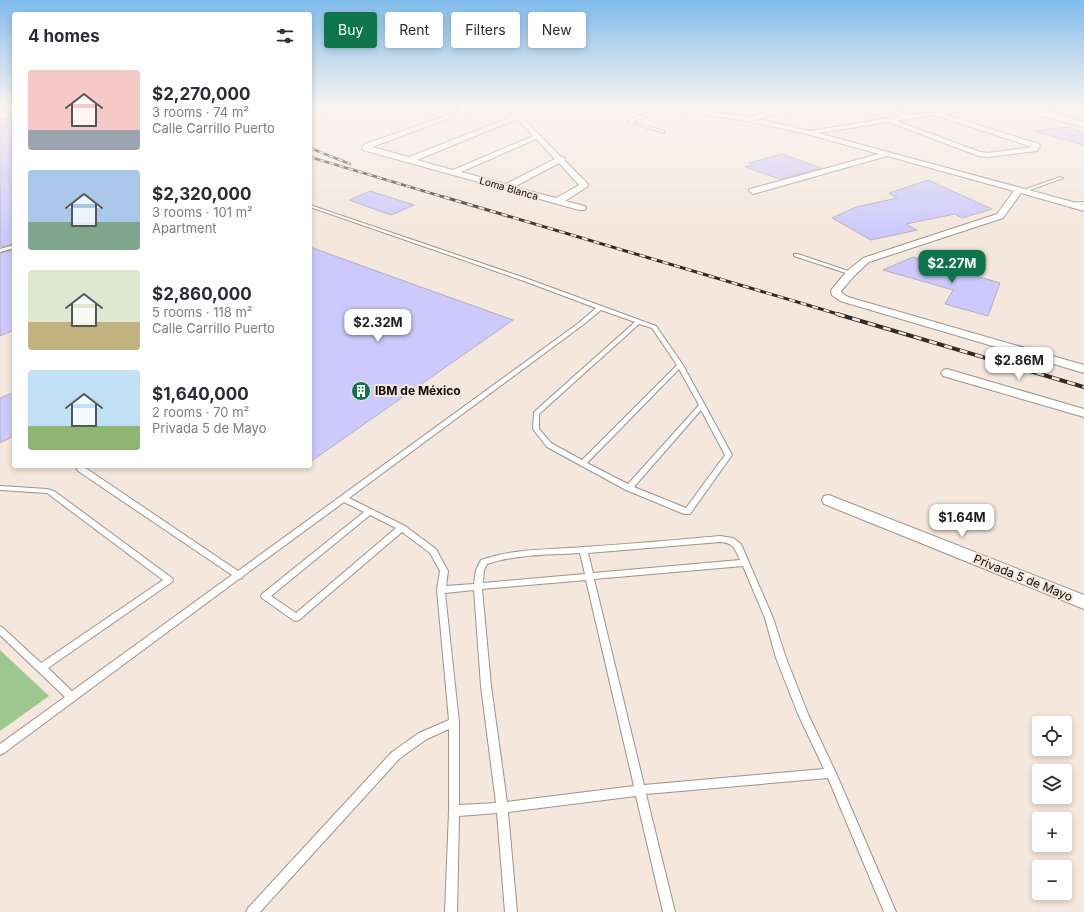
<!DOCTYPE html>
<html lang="en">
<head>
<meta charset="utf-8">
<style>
  :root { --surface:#fff; --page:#f2f2f3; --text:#2b2b33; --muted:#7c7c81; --accent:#0e744c }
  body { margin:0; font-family:Inter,sans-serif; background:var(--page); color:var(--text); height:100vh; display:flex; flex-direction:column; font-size:15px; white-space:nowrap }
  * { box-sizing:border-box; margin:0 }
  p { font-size:13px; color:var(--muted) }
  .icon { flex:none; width:22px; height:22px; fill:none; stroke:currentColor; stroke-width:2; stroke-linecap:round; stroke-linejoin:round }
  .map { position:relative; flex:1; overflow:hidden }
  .side { position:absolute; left:12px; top:12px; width:300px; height:456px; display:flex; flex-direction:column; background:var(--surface); border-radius:4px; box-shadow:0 2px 6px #0003 }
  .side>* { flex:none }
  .hud { position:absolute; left:324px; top:12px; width:380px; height:36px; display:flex; gap:8px }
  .tools { position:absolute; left:1032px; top:716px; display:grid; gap:8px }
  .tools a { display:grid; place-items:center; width:40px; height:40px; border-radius:4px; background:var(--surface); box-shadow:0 2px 6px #0003; font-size:20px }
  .price { position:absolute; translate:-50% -34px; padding:0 9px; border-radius:8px; background:#fff; color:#222; font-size:13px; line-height:26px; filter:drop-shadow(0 1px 2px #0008) }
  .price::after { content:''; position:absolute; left:50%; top:24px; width:12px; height:9px; margin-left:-6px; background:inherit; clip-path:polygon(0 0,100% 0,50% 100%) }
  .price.active { background:var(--accent); color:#fff }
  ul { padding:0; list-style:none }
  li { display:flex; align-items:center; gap:12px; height:100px; padding:0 16px }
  li span { display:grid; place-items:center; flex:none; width:112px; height:80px; border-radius:4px; color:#555 }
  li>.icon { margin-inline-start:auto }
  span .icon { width:48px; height:48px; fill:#fffc; stroke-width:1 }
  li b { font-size:17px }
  h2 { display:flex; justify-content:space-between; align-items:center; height:48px; padding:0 16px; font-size:17px }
  .tag { padding:0 14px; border-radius:4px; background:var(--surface); box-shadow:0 2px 6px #0003; font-size:14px; line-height:36px }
  .tag.active { background:var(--accent); color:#fff }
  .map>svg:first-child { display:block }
  .green { fill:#9ec78f }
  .building { fill:#cdc9fc; stroke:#b2b1bf }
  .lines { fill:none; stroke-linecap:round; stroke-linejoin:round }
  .lane-casing { stroke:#9e9389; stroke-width:2 }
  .street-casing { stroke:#9e9389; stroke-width:2 }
  .secondary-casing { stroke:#9e9389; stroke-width:2 }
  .lane { fill:#fff; fill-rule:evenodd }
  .street { fill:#fff; fill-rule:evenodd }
  .secondary { fill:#fff; fill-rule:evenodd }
  .rail-far2-casing { stroke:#302b26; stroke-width:2.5 }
  .rail-far1-casing { stroke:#302b26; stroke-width:3 }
  .rail-casing { stroke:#302b26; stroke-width:4 }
  .rail-far2 { stroke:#f4e7dd; stroke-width:1.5; stroke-dasharray:5; stroke-linecap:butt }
  .rail-far1 { stroke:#f4e7dd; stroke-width:2; stroke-dasharray:6; stroke-linecap:butt }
  .rail { stroke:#f4e7dd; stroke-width:2.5; stroke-dasharray:8; stroke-linecap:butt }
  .labels { text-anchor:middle; stroke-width:4; stroke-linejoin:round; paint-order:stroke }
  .far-street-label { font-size:10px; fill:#110d09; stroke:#f4e7dd }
  .poi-label { font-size:12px; font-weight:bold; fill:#110d09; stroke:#f4e7dd; text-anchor:start }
  .street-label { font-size:12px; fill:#110d09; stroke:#f4e7dd }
</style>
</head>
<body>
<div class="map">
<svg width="1084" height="912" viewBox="0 0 1084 912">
  <rect width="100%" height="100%" fill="#f4e7dd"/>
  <polygon class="green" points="0,650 49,696 0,731"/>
  <g class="building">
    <polygon points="14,117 14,244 0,247 0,120"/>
    <polygon points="1067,127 1084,132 1084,145 1033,131"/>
    <polygon points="782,154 821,168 779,179 745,167 753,165 749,163"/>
    <polygon points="928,180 992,209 962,218 955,214 906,224 917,230 871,240 832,218 856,207 897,198 889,193"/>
    <polygon points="370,191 414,205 391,215 349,200"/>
    <polygon points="310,247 418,286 513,320 310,462"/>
    <polygon points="14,250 14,330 0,336 0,253"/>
    <polygon points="913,257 1000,283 988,316 945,304 953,290 883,270"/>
    <polygon points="14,392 14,436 0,443 0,398"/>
  </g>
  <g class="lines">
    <g class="lane-casing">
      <g id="lane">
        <polygon points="8,107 14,107 14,109 9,108"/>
        <polygon points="331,107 335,107 310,116 310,114"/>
        <polygon points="667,107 671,107 632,122 664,131 664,133 628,122 631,119"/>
        <polygon points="1060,177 1063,178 1024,192 1021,191"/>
        <polygon points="1084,202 1084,204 1070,205 1068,204 1070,203"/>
        <path d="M310,205L528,279L656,326L683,365L732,455L690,514H684L626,490L547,447L533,429L534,412L635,322L601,310L584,324L349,498L405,526L436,549L448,571L446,586L474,584L476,570L481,560C516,548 548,550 583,547C629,544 674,540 720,536L733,538L741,544L773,618L786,658L808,714L836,773L896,912H884L828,778L646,794L675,912H663L636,796L508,812L517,912H505L497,813L459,816L457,912H445L449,811V729L427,739L400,758L260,912H246L248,908L392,752L419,733L449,720L437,590L440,571L430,553L402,532L299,620L296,621L293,620L262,598L261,596L262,594L364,512L344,502L243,576L242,578L239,579L4,753L0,755V744L65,697L0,635V626L3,628L41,663L163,580L47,493L0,490V486L47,489L54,491L172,578L173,580L172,582L48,668L72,691L232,575L78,471L77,469L78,467H84L238,571L580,322L596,308L524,281L310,207ZM639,324L652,328L677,365L582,460L551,443L539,429V414ZM679,369L699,405L628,484L587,463ZM701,410L725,455L686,508L634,487ZM370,515L396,528L296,613L271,596ZM720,542C734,543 735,549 740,560L593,573L588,553ZM580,553L585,574L483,583L484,570L487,564C517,554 549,555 580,553ZM743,566L765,618L776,658L798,714L824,769L644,785L594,579ZM586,580L634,786L507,802L491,686L482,589ZM474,590L481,686L496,803L459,805V722L445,593Z"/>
        <polygon points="14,245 14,248 0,252 0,249"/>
        <polygon points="794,254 798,254 854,273 849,274 794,256"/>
      </g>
    </g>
    <g class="street-casing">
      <g id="street">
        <path d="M471,107H479L372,147L409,157L514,116L506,107H512L561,157H564V160L587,183L588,185L587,187L565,201L585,206L586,208L585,210H579L363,150L362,148L365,144ZM517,119L533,136L453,170L417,160ZM536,139L555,159L506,184L461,172ZM559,163L579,185L556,198L514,187Z"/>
        <path d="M665,107H679L748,117L792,107H802L801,108L756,119L811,131L900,116L879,108L878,107C890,107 901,115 911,115C934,114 956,107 979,107L976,109L943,114L1039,144L1040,146L1037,151L988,157L979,156L888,122L818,133L1084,205V211L1021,193L1003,218L869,262L855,275L841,291L842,293L848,297L1084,365V373L840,301L832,295L831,291L832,289L847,271L863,258L997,214L1014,191L887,156L753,194L749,191L750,189L879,154L807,134L746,121L668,109ZM934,115H935L1032,147L988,153L980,152L897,121Z"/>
        <polygon points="947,369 1084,409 1084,417 943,376 941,373 943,370"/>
        <polygon points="829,495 1084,595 1084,609 824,504 822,500 824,496"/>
      </g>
    </g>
    <g class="secondary-casing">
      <polygon id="secondary" points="1014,107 1029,107 1084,121 1084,127 1016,109"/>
    </g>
    <use href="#lane" class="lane"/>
    <use href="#street" class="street"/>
    <use href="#secondary" class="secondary"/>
    <g class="rail-far2-casing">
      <g id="rail-far2">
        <polyline points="310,148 350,164"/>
        <polyline points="310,157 447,198"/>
      </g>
    </g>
    <g class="rail-far1-casing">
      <polyline id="rail-far1" points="444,197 841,315"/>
    </g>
    <g class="rail-casing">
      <polyline id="rail" points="837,314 1084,387"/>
    </g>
    <use href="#rail-far2" class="rail-far2"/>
    <use href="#rail-far1" class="rail-far1"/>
    <use href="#rail" class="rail"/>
  </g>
  <linearGradient id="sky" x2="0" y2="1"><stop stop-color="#81bcec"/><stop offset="0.46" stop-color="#faf4f0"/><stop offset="1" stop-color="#faf4f0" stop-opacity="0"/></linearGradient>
  <rect width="1084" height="234" fill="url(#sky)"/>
  <defs>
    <g id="building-disc" transform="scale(1)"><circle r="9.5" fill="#0e744c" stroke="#f4e7dd"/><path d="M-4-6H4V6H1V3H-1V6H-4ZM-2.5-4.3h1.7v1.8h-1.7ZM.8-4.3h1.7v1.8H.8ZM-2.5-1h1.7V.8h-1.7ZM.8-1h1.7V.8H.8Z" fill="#fff"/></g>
  </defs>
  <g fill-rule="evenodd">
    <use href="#building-disc" x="361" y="391"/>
  </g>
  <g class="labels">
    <g class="far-street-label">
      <text transform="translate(509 188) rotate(16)" y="4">Loma Blanca</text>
    </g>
    <g class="poi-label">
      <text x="375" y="395">IBM de México</text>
    </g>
    <g class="street-label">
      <text transform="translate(1023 578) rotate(22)" y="4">Privada 5 de Mayo</text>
    </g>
  </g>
</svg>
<div class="tools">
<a><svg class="icon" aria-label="locate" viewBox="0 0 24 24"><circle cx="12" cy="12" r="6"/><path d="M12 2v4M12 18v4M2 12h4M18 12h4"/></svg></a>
<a><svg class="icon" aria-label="layers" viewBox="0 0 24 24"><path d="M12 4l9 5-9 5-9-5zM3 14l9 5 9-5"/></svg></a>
<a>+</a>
<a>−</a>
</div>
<b class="price active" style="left:952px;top:284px">$2.27M</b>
<b class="price" style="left:378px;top:343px">$2.32M</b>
<b class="price" style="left:1019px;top:381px">$2.86M</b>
<b class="price" style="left:962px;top:538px">$1.64M</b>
<div class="hud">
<a class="tag active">Buy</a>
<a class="tag">Rent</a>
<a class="tag">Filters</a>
<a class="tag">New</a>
</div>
<section class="side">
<h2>4 homes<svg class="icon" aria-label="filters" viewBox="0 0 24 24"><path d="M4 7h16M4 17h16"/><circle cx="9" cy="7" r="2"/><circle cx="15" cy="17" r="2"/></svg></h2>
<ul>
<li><span style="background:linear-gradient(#f6c9c9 75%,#9aa5b1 0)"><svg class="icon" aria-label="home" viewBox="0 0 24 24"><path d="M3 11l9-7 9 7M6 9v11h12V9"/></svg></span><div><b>$2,270,000</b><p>3 rooms · 74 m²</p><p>Calle Carrillo Puerto</p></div></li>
<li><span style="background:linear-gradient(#a9c7e8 65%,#7fa58c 0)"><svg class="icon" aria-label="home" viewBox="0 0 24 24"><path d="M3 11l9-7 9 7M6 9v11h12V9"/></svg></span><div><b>$2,320,000</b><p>3 rooms · 101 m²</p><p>Apartment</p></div></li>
<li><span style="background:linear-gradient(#dfe7d0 65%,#c2b280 0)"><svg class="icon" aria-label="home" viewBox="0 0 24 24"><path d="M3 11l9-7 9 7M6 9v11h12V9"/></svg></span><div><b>$2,860,000</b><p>5 rooms · 118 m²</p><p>Calle Carrillo Puerto</p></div></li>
<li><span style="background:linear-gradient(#bfe0f5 70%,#8fb573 0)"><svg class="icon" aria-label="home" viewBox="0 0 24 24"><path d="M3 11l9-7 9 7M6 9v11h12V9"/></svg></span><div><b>$1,640,000</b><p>2 rooms · 70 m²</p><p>Privada 5 de Mayo</p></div></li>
</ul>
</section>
</div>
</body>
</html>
